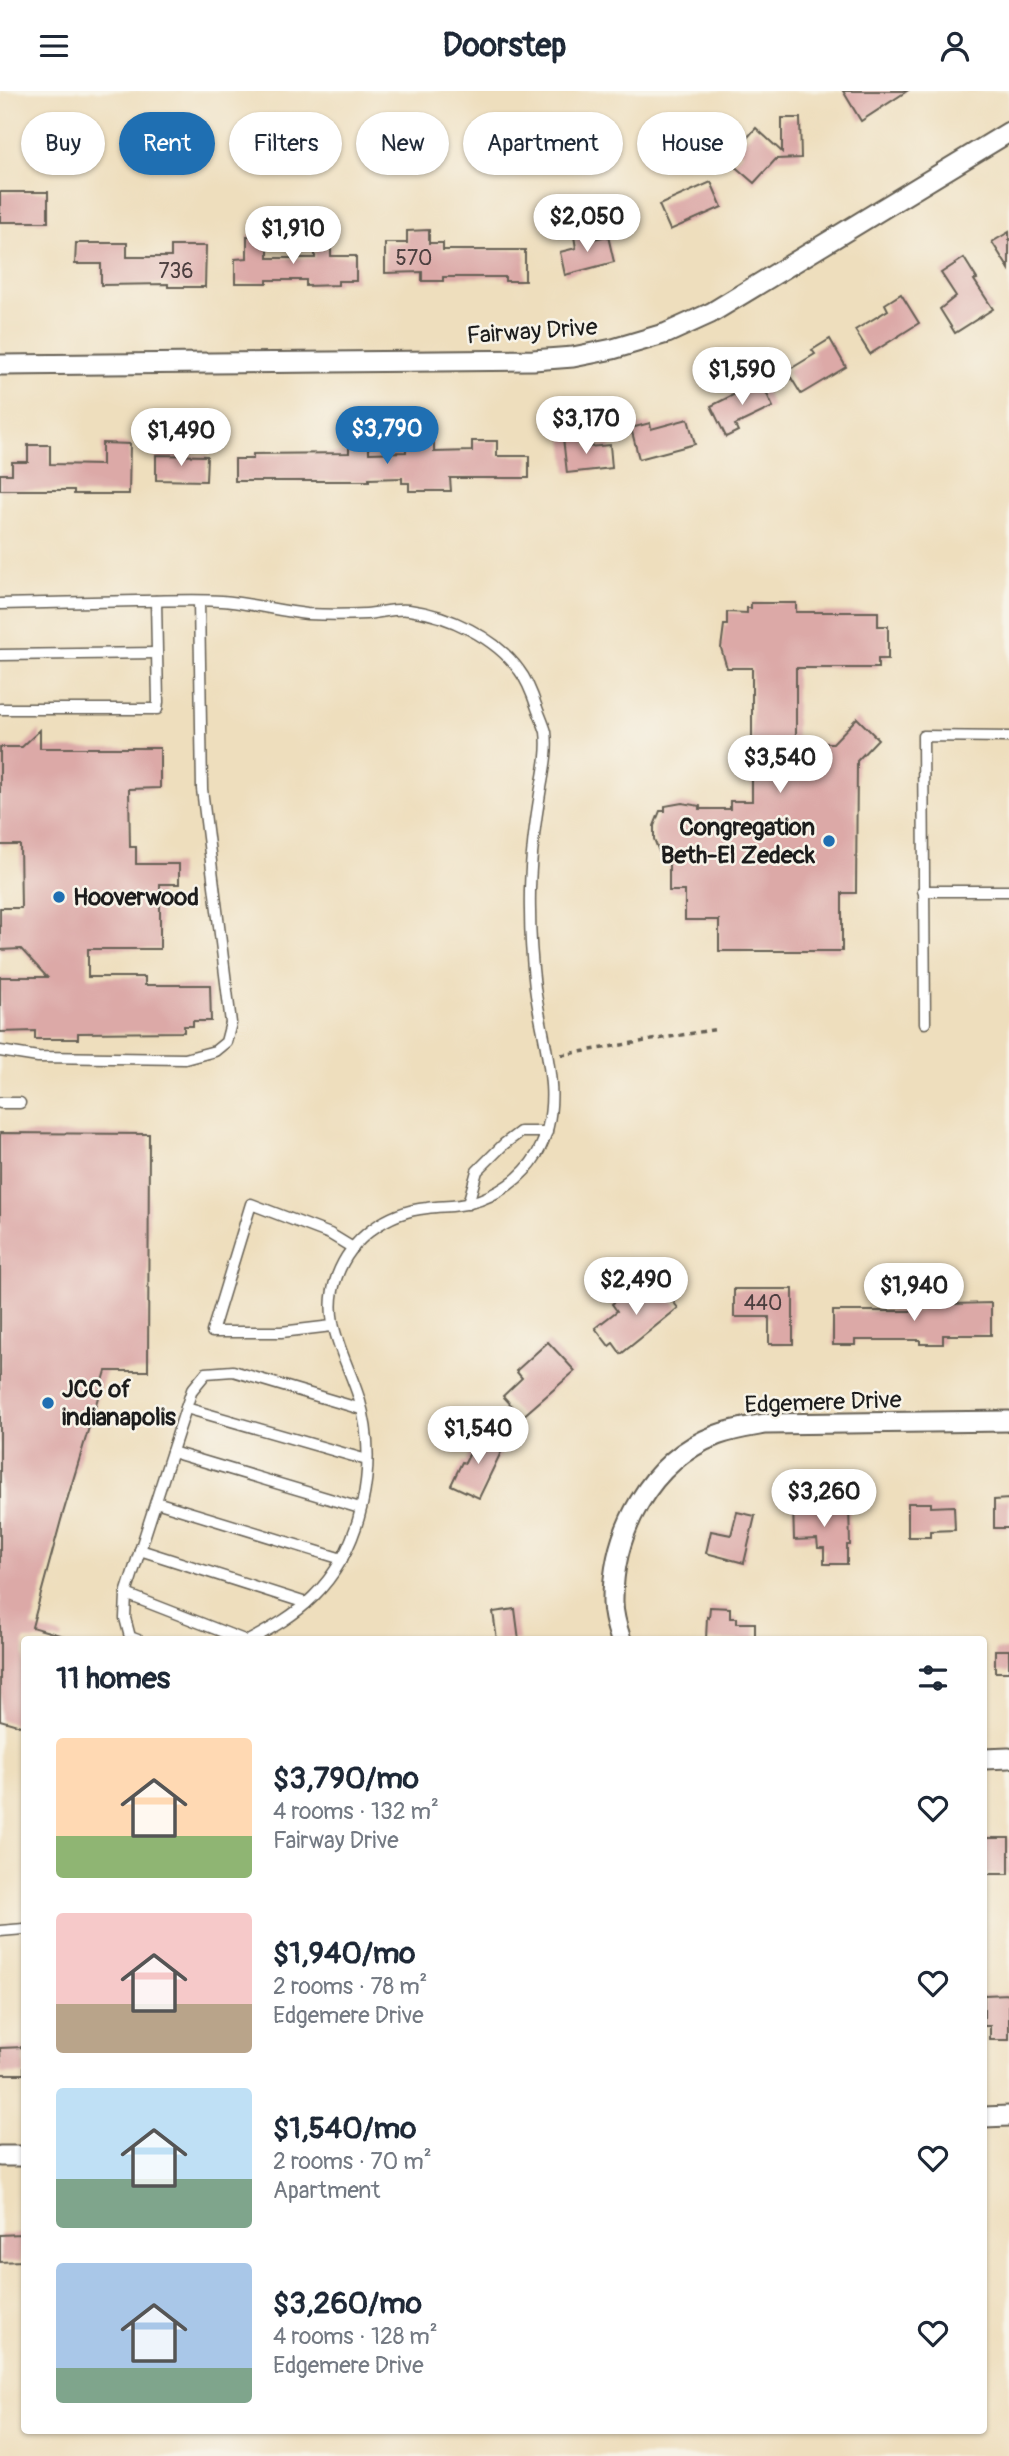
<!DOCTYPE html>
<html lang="en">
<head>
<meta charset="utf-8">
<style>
  :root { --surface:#fff; --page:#f2f2f3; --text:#1f2937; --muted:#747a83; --accent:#1f6fb2 }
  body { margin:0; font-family:Pangolin,sans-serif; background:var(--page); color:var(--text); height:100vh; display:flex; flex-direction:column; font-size:26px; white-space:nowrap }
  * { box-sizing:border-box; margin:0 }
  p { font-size:23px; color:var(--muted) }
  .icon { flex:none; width:38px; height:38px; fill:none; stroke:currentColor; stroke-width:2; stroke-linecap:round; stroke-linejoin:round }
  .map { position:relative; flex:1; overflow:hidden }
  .side { position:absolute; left:21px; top:1545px; width:966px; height:798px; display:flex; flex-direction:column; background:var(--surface); border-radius:7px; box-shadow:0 2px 5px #0004 }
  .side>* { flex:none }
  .guide { position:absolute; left:21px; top:21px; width:968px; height:63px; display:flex; gap:14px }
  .price { position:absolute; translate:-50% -60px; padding:0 16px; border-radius:24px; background:#fff; color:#222; font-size:23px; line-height:46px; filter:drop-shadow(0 2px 4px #0008) }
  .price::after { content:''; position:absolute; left:50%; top:42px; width:21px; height:16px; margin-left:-10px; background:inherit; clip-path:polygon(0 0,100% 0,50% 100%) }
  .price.current { background:var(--accent); color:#fff }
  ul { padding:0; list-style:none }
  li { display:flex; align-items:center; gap:21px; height:175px; padding:0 35px }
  li span { display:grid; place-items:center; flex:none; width:196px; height:140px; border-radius:7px; color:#555 }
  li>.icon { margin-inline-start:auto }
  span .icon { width:84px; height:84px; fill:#fffc; stroke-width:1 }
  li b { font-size:30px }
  h2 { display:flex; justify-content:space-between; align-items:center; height:84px; padding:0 35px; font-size:30px }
  .tag { padding:0 24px; border-radius:32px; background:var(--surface); box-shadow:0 2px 5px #0004; font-size:24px; line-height:63px }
  .tag.current { background:var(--accent); color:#fff }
  header { display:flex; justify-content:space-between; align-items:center; height:91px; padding:0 35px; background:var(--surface); font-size:32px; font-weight:700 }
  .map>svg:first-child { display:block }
  .building { fill:#dca9a7 }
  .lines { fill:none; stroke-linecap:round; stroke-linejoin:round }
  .service-casing { stroke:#666054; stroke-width:13 }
  .minor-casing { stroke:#666054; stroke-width:23 }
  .path { stroke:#666054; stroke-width:3.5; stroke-dasharray:5 5; stroke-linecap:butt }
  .service { stroke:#fff; stroke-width:10 }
  .minor { stroke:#fff; stroke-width:19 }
  .poi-dot { fill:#1f6fb2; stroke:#f7f3e8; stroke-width:2.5 }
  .labels { text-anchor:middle; stroke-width:5; stroke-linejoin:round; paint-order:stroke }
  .number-label { font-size:21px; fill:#4c3f3f }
  .street-label { font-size:24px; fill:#1c1c1c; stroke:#f7f3e8 }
  .poi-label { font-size:24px; font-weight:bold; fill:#1c1c1c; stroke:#f7f3e8; text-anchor:start }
</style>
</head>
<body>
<header><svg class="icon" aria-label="menu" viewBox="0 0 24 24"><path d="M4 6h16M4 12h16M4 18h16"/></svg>Doorstep<svg class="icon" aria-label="person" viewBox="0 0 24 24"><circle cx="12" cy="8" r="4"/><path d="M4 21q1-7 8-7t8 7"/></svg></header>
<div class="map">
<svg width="1009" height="2365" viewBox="0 0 1009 2365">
  <rect width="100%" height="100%" fill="#f7f3e8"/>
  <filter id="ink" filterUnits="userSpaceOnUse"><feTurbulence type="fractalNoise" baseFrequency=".0143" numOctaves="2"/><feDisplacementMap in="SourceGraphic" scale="14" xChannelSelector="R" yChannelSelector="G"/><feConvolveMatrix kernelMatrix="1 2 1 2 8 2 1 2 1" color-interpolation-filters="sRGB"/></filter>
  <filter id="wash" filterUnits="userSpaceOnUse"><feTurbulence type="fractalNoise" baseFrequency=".00686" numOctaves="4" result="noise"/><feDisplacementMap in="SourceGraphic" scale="28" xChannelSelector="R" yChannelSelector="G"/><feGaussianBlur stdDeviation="1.57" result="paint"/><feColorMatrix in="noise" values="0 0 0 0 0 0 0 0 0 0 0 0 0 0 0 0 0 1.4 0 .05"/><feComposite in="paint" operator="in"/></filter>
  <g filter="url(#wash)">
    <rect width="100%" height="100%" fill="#eedebd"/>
    <g id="blocks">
      <g class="building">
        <polygon points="843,0 907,0 861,30"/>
        <polygon points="782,27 800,27 801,67 776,68 754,92 732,73 742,62 737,58 756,37 782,61"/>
        <polygon points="711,91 722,116 670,139 659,114"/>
        <rect x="0" y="101" width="48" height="30"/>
        <polygon points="429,139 429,152 443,152 443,159 525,159 525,190 505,190 505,186 443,186 443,190 422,190 422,181 385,182 385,152 407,152 407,140"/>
        <polygon points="1009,141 1009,178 992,151"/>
        <polygon points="587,142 588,149 608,145 614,171 565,184 560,161 576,157 574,145"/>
        <polygon points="247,145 268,145 268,167 315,167 315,158 331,157 331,165 356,165 356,190 338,190 338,194 306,195 306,189 267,189 267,192 235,192 235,168 247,167"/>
        <polygon points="76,152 127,152 127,166 171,166 171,155 206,155 205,196 168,196 168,193 101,194 101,173 75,173"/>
        <polygon points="964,167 977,188 974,189 993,218 955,242 940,218 956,205 941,182"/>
        <polygon points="901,203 919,232 870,263 855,239 888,219 885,213"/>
        <polygon points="830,248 846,276 801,303 787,280 815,263 812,259"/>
        <polygon points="761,290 773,316 735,334 738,340 726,346 711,315"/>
        <polygon points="688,328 695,353 639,368 631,337 650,332 651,338"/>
        <polygon points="586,345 588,356 610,354 612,377 567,382 563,347"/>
        <polygon points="406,350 434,350 434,361 472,360 472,350 497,350 497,365 529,365 529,387 450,387 451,400 409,400 409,392 402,392 402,387 369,388 369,390 235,390 235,368 253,368 253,363 349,362 349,353 369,352 369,362 406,361"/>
        <polygon points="102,352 130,353 129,403 74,403 74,399 0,399 0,383 12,383 12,371 28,371 28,354 50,354 50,373 102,374"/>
        <polygon points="156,364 207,365 206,390 156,389"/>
        <polygon points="751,512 796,512 796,521 878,521 878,535 888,535 888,568 878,568 878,577 796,577 796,652 833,652 857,627 878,648 857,670 856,802 842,802 842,860 719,860 719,829 685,829 685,800 669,800 669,763 660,763 654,748 654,735 660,720 665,720 665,715 682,712 700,715 700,718 730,718 730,710 752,710 752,577 727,577 721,557 724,534 727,534 727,521 747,522 747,517 751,517"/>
        <polygon points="40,639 40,657 160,657 160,697 129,698 130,756 136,756 136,773 179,773 179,793 160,793 160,858 88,858 88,886 145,886 145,894 210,894 211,930 193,930 193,935 184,935 184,941 78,942 78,948 35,948 35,940 0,941 0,886 47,886 21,858 0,859 0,817 21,817 20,754 0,754 0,656 22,656"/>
        <polygon points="0,1042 149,1043 148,1280 106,1280 61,1429 32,1536 63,1545 62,1549 24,1549 24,1636 0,1629"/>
        <polygon points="657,1190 678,1217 621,1263 613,1252 609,1255 595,1237 617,1220 612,1213 627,1201 633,1209"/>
        <polygon points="734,1198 793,1198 793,1253 769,1253 769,1226 734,1226"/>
        <polygon points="933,1203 953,1203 953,1213 991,1212 991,1244 943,1244 943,1253 920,1253 920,1249 855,1249 855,1254 833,1254 833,1220 920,1220 920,1213 933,1213"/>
        <polygon points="548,1251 575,1280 522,1326 503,1305 522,1287 516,1280"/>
        <polygon points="479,1343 504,1355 479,1407 451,1394 462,1371 465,1372"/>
        <polygon points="1009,1408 1009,1437 994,1437 994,1409"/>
        <polygon points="820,1411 820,1416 849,1416 850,1454 847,1454 847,1473 824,1473 824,1457 818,1457 817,1448 794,1449 793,1412"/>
        <polygon points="908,1412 931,1412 931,1416 954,1415 955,1439 930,1440 930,1446 908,1446"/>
        <polygon points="737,1421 755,1425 744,1472 706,1462 711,1440 731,1444"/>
        <polygon points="710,1516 730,1517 730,1527 737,1527 737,1532 755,1532 755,1549 706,1549 707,1526 709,1527"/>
        <polygon points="515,1518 519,1549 497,1549 493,1521"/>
        <rect x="995" y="1559" width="14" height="22"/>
        <rect x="984" y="1747" width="25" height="36"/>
        <polygon points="1009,1903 1009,1949 990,1949 990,1935 984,1935 984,1904"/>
        <polygon points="24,1956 24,1983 1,1983 0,1957"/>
        <polygon points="21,2143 21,2170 0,2171 0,2144"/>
      </g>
    </g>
  </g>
  <g filter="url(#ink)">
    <use href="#blocks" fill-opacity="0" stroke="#666054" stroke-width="2"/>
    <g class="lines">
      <g class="service-casing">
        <g id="service">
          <path d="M0,513C46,512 91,511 137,510C165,510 194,508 222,510C250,512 278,520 307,523C326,524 347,524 366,523C380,522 395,517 409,519C448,524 495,546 519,579C527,589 533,605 537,617C540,625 544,634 546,641C549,664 542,687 539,709C533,746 529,783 530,820C530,845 532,871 535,897C542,951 567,1011 537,1063C523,1087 497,1105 470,1112C456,1116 442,1115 427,1117C387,1121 351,1147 337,1185C320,1230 346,1265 359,1307C379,1373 363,1457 313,1506C295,1524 272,1537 250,1549"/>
          <polyline points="0,564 157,562"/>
          <polyline points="0,618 157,618 158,611 156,510"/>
          <polyline points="923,800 1009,800"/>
          <polyline points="925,932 923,645 1009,646"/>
          <polyline points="0,960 38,966 185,968 215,960 226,951 231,932 202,698 199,510"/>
          <polyline points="0,1012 20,1012"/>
          <polyline points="468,1113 477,1080 504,1053 520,1041 547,1041"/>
          <polyline points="332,1235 281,1241 212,1241 251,1113 330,1143 353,1157"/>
          <polyline points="186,1317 367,1369"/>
          <polyline points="172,1361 360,1417"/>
          <polyline points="156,1411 342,1468"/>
          <polyline points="140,1459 306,1512"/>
          <polyline points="126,1503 244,1549"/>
          <polyline points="138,1549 130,1546 125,1527 126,1503 186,1317 192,1299 206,1282 233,1280 361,1318"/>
          <polyline points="0,1840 24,1838"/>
        </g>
      </g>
      <g class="minor-casing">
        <g id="minor">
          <polyline points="0,274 533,269 573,266 613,258 667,242 711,222 1009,41"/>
          <path d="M621,1549C617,1537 613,1524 613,1512C612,1442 649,1370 717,1344C733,1338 748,1336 765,1333L1009,1330"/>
          <polyline points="984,1668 1009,1667"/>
          <polyline points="984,2026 1009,2025"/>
          <polyline points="0,2065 24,2065"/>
        </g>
      </g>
      <polyline class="path" points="561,964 718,938"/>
      <use href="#service" class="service"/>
      <use href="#minor" class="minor"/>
    </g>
  </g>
  <g class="poi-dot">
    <circle cx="829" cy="750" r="7"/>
    <circle cx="59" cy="806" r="7"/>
    <circle cx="48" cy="1312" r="7"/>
  </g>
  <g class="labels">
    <g class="number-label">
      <text x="414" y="174">570</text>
      <text x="176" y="187">736</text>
      <text x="763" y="1219">440</text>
    </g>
    <g class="street-label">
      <text transform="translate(532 240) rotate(-4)" y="8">Fairway Drive</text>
      <text transform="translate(823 1311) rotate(-2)" y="8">Edgemere Drive</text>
    </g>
    <g class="poi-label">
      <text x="815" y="744" text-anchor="end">Congregation<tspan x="815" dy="28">Beth-El Zedeck</tspan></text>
      <text x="73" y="814">Hooverwood</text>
      <text x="62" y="1306">JCC of<tspan x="62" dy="28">indianapolis</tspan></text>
    </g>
  </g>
</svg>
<b class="price" style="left:587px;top:163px">$2,050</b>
<b class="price" style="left:293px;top:175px">$1,910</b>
<b class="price" style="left:742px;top:316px">$1,590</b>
<b class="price" style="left:586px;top:365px">$3,170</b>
<b class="price current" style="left:387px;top:375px">$3,790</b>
<b class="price" style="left:181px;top:377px">$1,490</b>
<b class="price" style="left:780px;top:704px">$3,540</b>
<b class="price" style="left:636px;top:1226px">$2,490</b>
<b class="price" style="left:914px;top:1232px">$1,940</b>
<b class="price" style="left:478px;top:1375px">$1,540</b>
<b class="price" style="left:824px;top:1438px">$3,260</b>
<div class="guide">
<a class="tag">Buy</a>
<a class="tag current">Rent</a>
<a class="tag">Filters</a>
<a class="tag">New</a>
<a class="tag">Apartment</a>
<a class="tag">House</a>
</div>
<section class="side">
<h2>11 homes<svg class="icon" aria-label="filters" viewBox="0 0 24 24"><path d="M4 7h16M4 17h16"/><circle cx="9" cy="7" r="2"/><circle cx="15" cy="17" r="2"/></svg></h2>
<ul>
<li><span style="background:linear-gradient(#ffd9b3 70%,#8fb573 0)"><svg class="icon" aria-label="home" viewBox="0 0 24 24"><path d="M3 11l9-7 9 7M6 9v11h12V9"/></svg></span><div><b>$3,790/mo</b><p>4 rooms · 132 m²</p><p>Fairway Drive</p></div><svg class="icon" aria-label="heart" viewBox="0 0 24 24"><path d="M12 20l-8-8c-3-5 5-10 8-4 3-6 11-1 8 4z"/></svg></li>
<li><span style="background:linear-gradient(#f6c9c9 65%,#b9a48a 0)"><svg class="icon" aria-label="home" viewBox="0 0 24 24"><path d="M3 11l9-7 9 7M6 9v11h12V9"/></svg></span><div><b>$1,940/mo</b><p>2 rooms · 78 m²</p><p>Edgemere Drive</p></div><svg class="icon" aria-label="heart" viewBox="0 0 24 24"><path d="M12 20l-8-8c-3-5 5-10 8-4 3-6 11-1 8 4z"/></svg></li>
<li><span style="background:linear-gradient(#bfe0f5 65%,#7fa58c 0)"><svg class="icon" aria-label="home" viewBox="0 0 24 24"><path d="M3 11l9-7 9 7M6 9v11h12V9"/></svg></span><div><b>$1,540/mo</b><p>2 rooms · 70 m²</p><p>Apartment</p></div><svg class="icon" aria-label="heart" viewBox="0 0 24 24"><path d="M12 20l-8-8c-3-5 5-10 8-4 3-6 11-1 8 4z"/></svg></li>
<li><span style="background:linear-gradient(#a9c7e8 75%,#7fa58c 0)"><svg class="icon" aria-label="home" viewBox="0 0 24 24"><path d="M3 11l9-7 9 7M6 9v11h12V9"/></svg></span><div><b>$3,260/mo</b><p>4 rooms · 128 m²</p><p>Edgemere Drive</p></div><svg class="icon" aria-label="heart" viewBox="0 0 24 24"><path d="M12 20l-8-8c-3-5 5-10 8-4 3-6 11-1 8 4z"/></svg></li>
</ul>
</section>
</div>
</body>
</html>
